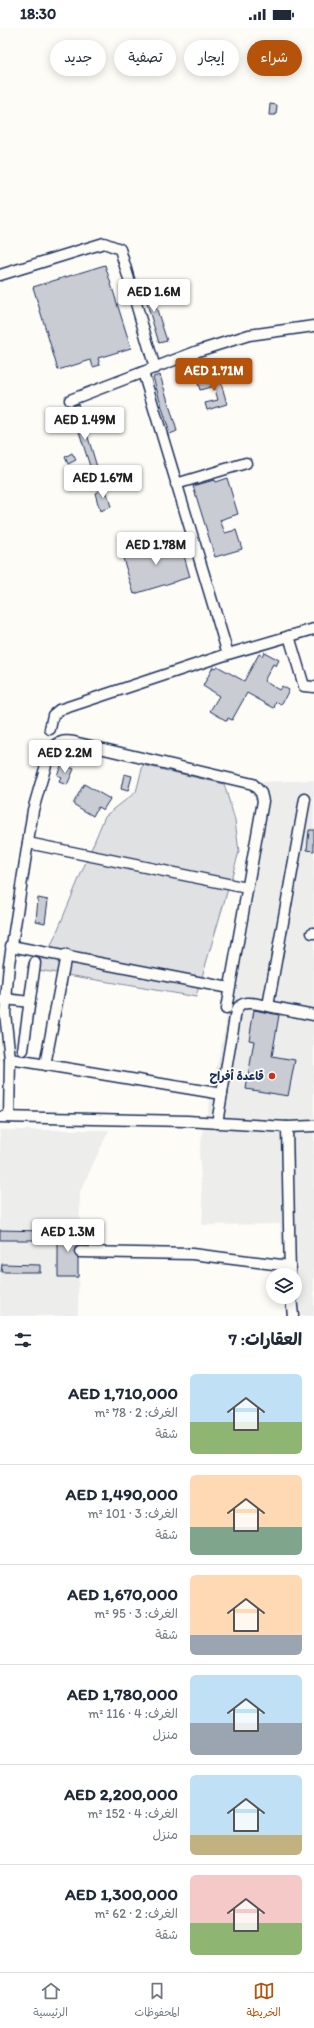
<!DOCTYPE html>
<html lang="ar">
<head>
<meta charset="utf-8">
<style>
  :root { --surface:#fff; --page:#f6f6f7; --text:#1f2937; --muted:#747a83; --line:#e0e1e3; --accent:#b45309 }
  body { margin:0; font-family:Itim,"Playpen Sans Arabic",sans-serif; background:var(--page); color:var(--text); direction:rtl; height:100vh; display:flex; flex-direction:column; font-size:15px; white-space:nowrap }
  * { box-sizing:border-box; margin:0 }
  p { font-size:13px; color:var(--muted) }
  .icon { flex:none; width:22px; height:22px; fill:none; stroke:currentColor; stroke-width:2; stroke-linecap:round; stroke-linejoin:round }
  .map { position:relative; height:1288px; overflow:hidden; direction:ltr }
  .sheet { display:flex; flex-direction:column; background:var(--surface); flex:1 }
  .sheet>* { flex:none }
  .hud { position:absolute; left:12px; top:12px; width:290px; height:36px; direction:rtl; display:flex; gap:8px }
  .buttons { position:absolute; left:266px; top:1240px; display:grid; gap:8px }
  .buttons a { display:grid; place-items:center; width:36px; height:36px; border-radius:50%; background:var(--surface); box-shadow:0 2px 10px #0003; font-size:20px }
  .price { position:absolute; translate:-50% -34px; padding:0 9px; border-radius:4px; background:#fff; color:#222; font-size:13px; line-height:26px; filter:drop-shadow(0 1px 2px #0008) }
  .price::after { content:''; position:absolute; left:50%; top:24px; width:12px; height:9px; margin-left:-6px; background:inherit; clip-path:polygon(0 0,100% 0,50% 100%) }
  .price.selected { background:var(--accent); color:#fff }
  ul { padding:0; list-style:none }
  li { display:flex; align-items:center; gap:12px; height:100px; padding:0 12px }
  li+li { border-top:1px solid var(--line) }
  li span { display:grid; place-items:center; flex:none; width:112px; height:80px; border-radius:6px; color:#555 }
  li>.icon { margin-inline-start:auto }
  span .icon { width:48px; height:48px; fill:#fffc; stroke-width:1 }
  li b { font-size:17px }
  h2 { display:flex; justify-content:space-between; align-items:center; height:48px; padding:0 12px; font-size:17px }
  .chip { padding:0 14px; border-radius:18px; background:var(--surface); box-shadow:0 2px 10px #0003; font-size:14px; line-height:36px }
  .chip.selected { background:var(--accent); color:#fff }
  .status { display:flex; justify-content:space-between; align-items:center; height:28px; padding:0 20px; background:var(--surface); direction:ltr }
  .status svg { height:11px; fill:currentColor }
  .dock { display:flex; justify-content:space-around; align-items:center; height:56px; border-top:1px solid var(--line); background:var(--surface); font-size:11px; color:var(--muted) }
  .dock a { display:grid; justify-items:center; gap:2px }
  .dock .selected { color:var(--accent) }
  .map>svg:first-child { display:block }
  .built { fill:#edeeec }
  .green { fill:#e0e1e3; stroke:#7e88a0 }
  .building { fill:#c9ccd3; stroke:#1b2f5e }
  .lines { fill:none; stroke-linecap:round; stroke-linejoin:round }
  .minor-casing { stroke:#1b2f5e; stroke-width:13 }
  .minor { stroke:#fdfcf7; stroke-width:10 }
  .poi-dot { fill:#c8321e; stroke:#fdfcf7; stroke-width:1.5 }
  .labels { text-anchor:middle; stroke-width:3.5; stroke-linejoin:round; paint-order:stroke }
  .poi-label { font-size:12px; font-weight:bold; fill:#1b2f5e; stroke:#fdfcf7; text-anchor:end }
</style>
</head>
<body>
<div class="status"><b>18:30</b><svg viewBox="0 0 49 12"><path d="M0 12V9h3v3zM5 12V6h3v6zM10 12V3h3v9zM15 12V0h3v12zM26 1h20v11H26zM47 4h2v5h-2z"/></svg></div>
<div class="map">
<svg width="314" height="1288" viewBox="0 0 314 1288">
  <rect width="100%" height="100%" fill="#fdfcf7"/>
  <filter id="ink" filterUnits="userSpaceOnUse"><feTurbulence type="fractalNoise" baseFrequency=".025" numOctaves="2"/><feDisplacementMap in="SourceGraphic" scale="8" xChannelSelector="R" yChannelSelector="G"/><feConvolveMatrix kernelMatrix="1 2 1 2 8 2 1 2 1" color-interpolation-filters="sRGB"/></filter>
  <g filter="url(#ink)">
    <g class="built">
      <polygon points="314,752 314,1288 288,1288 286,1269 295,1269 295,1247 284,1247 280,1196 202,1197 203,1179 199,1124 225,999 260,754"/>
      <polygon points="0,1102 109,1102 80,1164 78,1288 0,1288"/>
    </g>
    <polygon class="green" points="143,737 224,756 235,792 239,824 196,969 27,940 29,934 46,930 105,788 136,764"/>
    <g class="building">
      <polygon points="270,76 277,77 276,87 269,87"/>
      <polygon points="105,237 131,320 98,330 100,337 93,339 91,332 58,342 33,259"/>
      <polygon points="148,254 167,313 159,315 141,256"/>
      <polygon points="160,347 177,403 170,406 153,349"/>
      <polygon points="219,348 227,376 207,382 205,375 218,372 214,358 200,362 198,355"/>
      <polygon points="78,376 100,449 94,451 71,378"/>
      <polygon points="72,425 76,432 68,436 65,429"/>
      <polygon points="227,450 238,486 220,492 225,505 236,502 242,521 215,529 193,458 214,452 215,454"/>
      <polygon points="105,458 111,479 100,483 95,465 98,464 96,460"/>
      <polygon points="179,510 190,549 134,566 122,527"/>
      <polygon points="264,624 279,632 276,638 273,636 264,653 279,662 282,658 289,662 281,677 276,674 274,680 247,665 232,692 228,690 227,693 210,683 219,668 203,658 213,639 215,640 217,638 244,653 259,626 262,628"/>
      <polygon points="62,736 74,741 67,757 59,754 61,749 57,747"/>
      <polygon points="124,746 132,748 128,763 121,761"/>
      <polygon points="84,756 110,771 103,782 98,779 93,788 73,776"/>
      <polygon points="309,802 314,802 314,823 307,822"/>
      <polygon points="38,870 48,872 45,895 36,893"/>
      <polygon points="254,982 279,987 272,1028 295,1032 288,1068 246,1061 254,1013 249,1012"/>
      <polygon points="58,1201 79,1201 78,1218 75,1220 74,1224 78,1230 78,1249 58,1249"/>
      <polygon points="0,1202 43,1203 43,1212 0,1212"/>
      <polygon points="2,1236 40,1237 40,1244 1,1244"/>
    </g>
    <g class="lines">
      <g class="minor-casing">
        <g id="minor">
          <polyline points="0,247 104,215 120,221 155,340"/>
          <polyline points="143,344 228,626"/>
          <polyline points="70,372 198,323 249,307 314,298"/>
          <polyline points="176,456 246,435"/>
          <polyline points="289,608 304,658 314,659"/>
          <polyline points="50,701 53,687 59,682 228,626 314,601"/>
          <polyline points="28,815 247,860"/>
          <polyline points="312,905 314,905"/>
          <polyline points="11,918 229,960"/>
          <polyline points="6,971 29,974"/>
          <polyline points="268,978 314,987"/>
          <polyline points="23,1022 35,935"/>
          <polyline points="45,1037 66,927"/>
          <path d="M222,1066L10,1031L5,985L9,936L33,782L50,723C58,714 62,712 74,714L253,756L261,765L263,773L226,981"/>
          <polyline points="0,1089 187,1093 287,1099 314,1098"/>
          <polyline points="9,1089 10,1031"/>
          <path d="M217,1095L236,983C242,970 257,976 268,978L305,771"/>
          <polyline points="287,1099 290,1247"/>
          <polyline points="80,1224 192,1226 290,1238"/>
          <polyline points="291,1269 293,1288"/>
        </g>
      </g>
      <use href="#minor" class="minor"/>
    </g>
  </g>
  <circle class="poi-dot" cx="272" cy="1048" r="4"/>
  <g class="labels">
    <g class="poi-label">
      <text x="264" y="1052">قاعدة أفراح</text>
    </g>
  </g>
</svg>
<div class="buttons">
<a><svg class="icon" aria-label="layers" viewBox="0 0 24 24"><path d="M12 4l9 5-9 5-9-5zM3 14l9 5 9-5"/></svg></a>
</div>
<b class="price" style="left:154px;top:285px">AED 1.6M</b>
<b class="price selected" style="left:214px;top:364px">AED 1.71M</b>
<b class="price" style="left:85px;top:413px">AED 1.49M</b>
<b class="price" style="left:103px;top:471px">AED 1.67M</b>
<b class="price" style="left:156px;top:538px">AED 1.78M</b>
<b class="price" style="left:65px;top:746px">AED 2.2M</b>
<b class="price" style="left:68px;top:1225px">AED 1.3M</b>
<div class="hud">
<a class="chip selected">شراء</a>
<a class="chip">إيجار</a>
<a class="chip">تصفية</a>
<a class="chip">جديد</a>
</div>
</div>
<section class="sheet">
<h2>العقارات: 7<svg class="icon" aria-label="filters" viewBox="0 0 24 24"><path d="M4 7h16M4 17h16"/><circle cx="9" cy="7" r="2"/><circle cx="15" cy="17" r="2"/></svg></h2>
<ul>
<li><span style="background:linear-gradient(#bfe0f5 60%,#8fb573 0)"><svg class="icon" aria-label="home" viewBox="0 0 24 24"><path d="M3 11l9-7 9 7M6 9v11h12V9"/></svg></span><div><b>AED 1,710,000</b><p>الغرف: 2 · 78 m²</p><p>شقة</p></div></li>
<li><span style="background:linear-gradient(#ffd9b3 65%,#7fa58c 0)"><svg class="icon" aria-label="home" viewBox="0 0 24 24"><path d="M3 11l9-7 9 7M6 9v11h12V9"/></svg></span><div><b>AED 1,490,000</b><p>الغرف: 3 · 101 m²</p><p>شقة</p></div></li>
<li><span style="background:linear-gradient(#ffd9b3 75%,#9aa5b1 0)"><svg class="icon" aria-label="home" viewBox="0 0 24 24"><path d="M3 11l9-7 9 7M6 9v11h12V9"/></svg></span><div><b>AED 1,670,000</b><p>الغرف: 3 · 95 m²</p><p>شقة</p></div></li>
<li><span style="background:linear-gradient(#bfe0f5 60%,#9aa5b1 0)"><svg class="icon" aria-label="home" viewBox="0 0 24 24"><path d="M3 11l9-7 9 7M6 9v11h12V9"/></svg></span><div><b>AED 1,780,000</b><p>الغرف: 4 · 116 m²</p><p>منزل</p></div></li>
<li><span style="background:linear-gradient(#bfe0f5 75%,#c2b280 0)"><svg class="icon" aria-label="home" viewBox="0 0 24 24"><path d="M3 11l9-7 9 7M6 9v11h12V9"/></svg></span><div><b>AED 2,200,000</b><p>الغرف: 4 · 152 m²</p><p>منزل</p></div></li>
<li><span style="background:linear-gradient(#f6c9c9 60%,#8fb573 0)"><svg class="icon" aria-label="home" viewBox="0 0 24 24"><path d="M3 11l9-7 9 7M6 9v11h12V9"/></svg></span><div><b>AED 1,300,000</b><p>الغرف: 2 · 62 m²</p><p>شقة</p></div></li>
</ul>
</section>
<nav class="dock">
<a class="selected"><svg class="icon" aria-label="map" viewBox="0 0 24 24"><path d="M3 6l6-2 6 2 6-2v14l-6 2-6-2-6 2zM9 4v14M15 6v14"/></svg>الخريطة</a>
<a><svg class="icon" aria-label="saved" viewBox="0 0 24 24"><path d="M7 4h10v16l-5-4-5 4z"/></svg>المحفوظات</a>
<a><svg class="icon" aria-label="home" viewBox="0 0 24 24"><path d="M3 11l9-7 9 7M6 9v11h12V9"/></svg>الرئيسية</a>
</nav>
</body>
</html>
